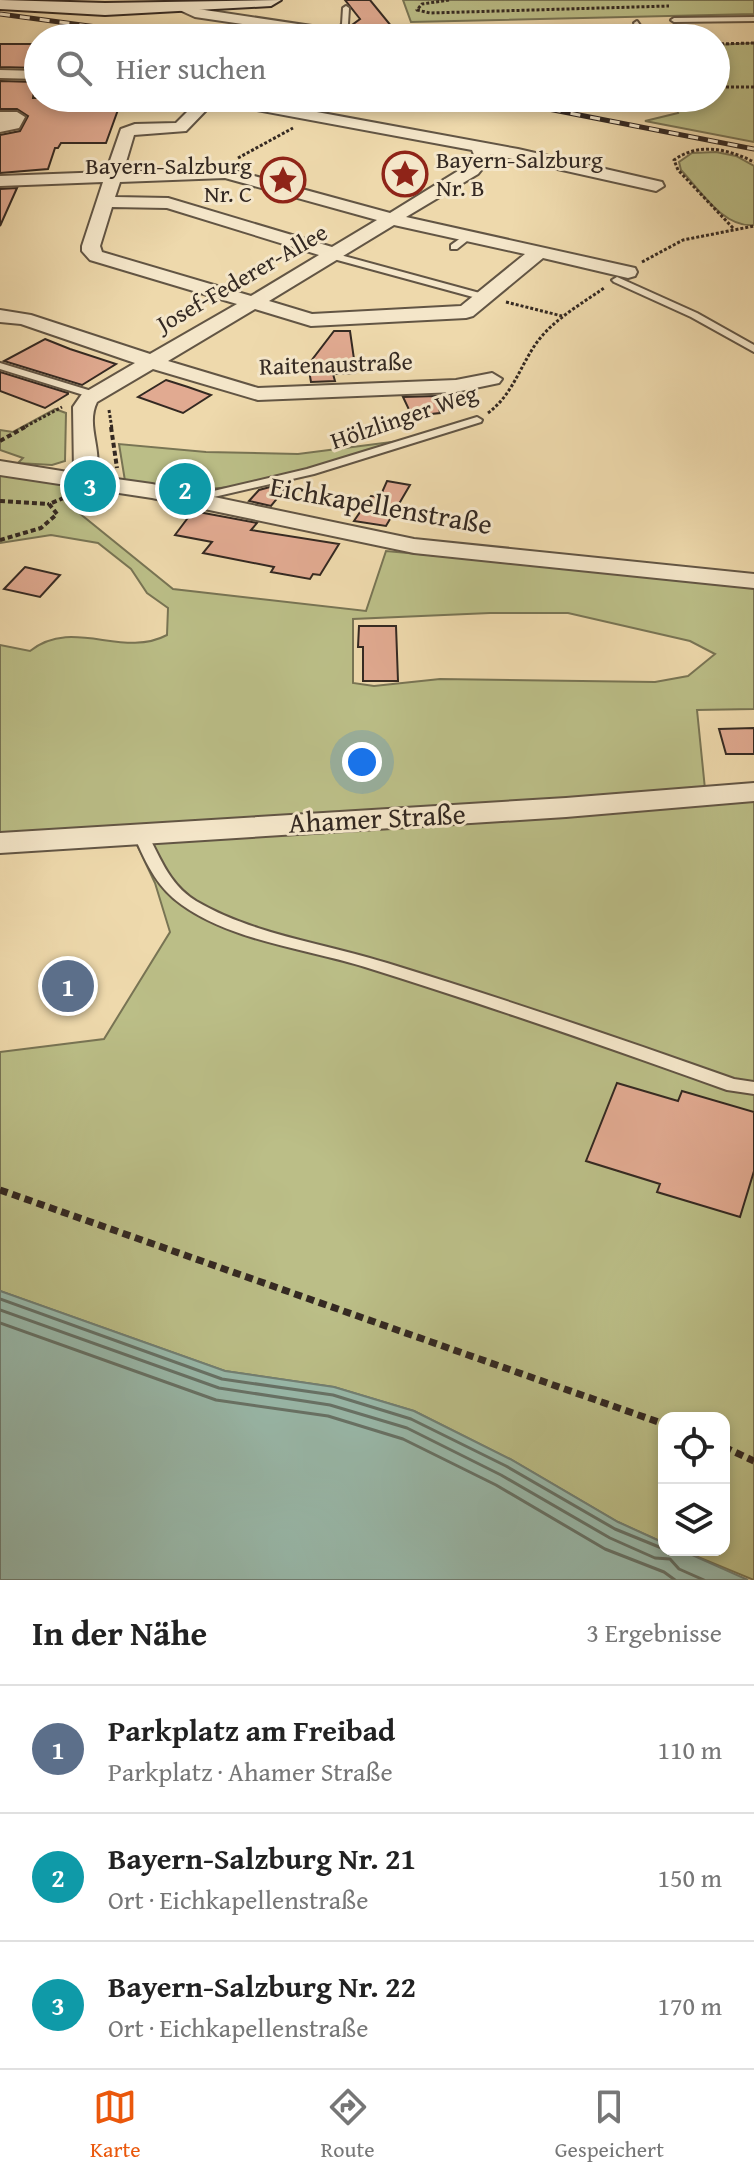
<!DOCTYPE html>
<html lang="de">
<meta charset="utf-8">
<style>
body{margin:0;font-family:"Gentium Book Plus",serif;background:#f6f6f6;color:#222}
.controls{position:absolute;right:24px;bottom:24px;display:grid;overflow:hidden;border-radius:16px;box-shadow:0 4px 12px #0003}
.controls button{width:72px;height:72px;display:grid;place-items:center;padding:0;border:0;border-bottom:2px solid #e0e0e0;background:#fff;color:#222;font:40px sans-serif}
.you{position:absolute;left:362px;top:762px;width:28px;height:28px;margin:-20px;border:6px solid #fff;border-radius:50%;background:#1a73e8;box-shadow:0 0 0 12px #1a73e833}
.badge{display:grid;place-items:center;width:52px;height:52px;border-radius:50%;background:#ea580c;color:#fff;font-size:26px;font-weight:700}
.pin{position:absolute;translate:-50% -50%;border:4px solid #fff;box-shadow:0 2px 8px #0006}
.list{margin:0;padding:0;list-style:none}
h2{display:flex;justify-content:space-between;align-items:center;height:104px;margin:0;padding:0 32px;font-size:34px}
h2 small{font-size:26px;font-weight:400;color:#767676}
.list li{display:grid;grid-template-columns:52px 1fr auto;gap:24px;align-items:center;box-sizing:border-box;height:128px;padding:0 32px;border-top:2px solid #e0e0e0}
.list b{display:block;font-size:30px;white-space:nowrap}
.list p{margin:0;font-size:26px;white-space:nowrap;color:#767676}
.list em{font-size:26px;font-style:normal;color:#767676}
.icon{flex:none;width:44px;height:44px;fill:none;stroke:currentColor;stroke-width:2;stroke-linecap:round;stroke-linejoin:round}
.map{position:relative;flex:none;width:754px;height:1580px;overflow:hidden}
.search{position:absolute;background:#fff;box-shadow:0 4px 12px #0003;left:24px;right:24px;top:24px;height:88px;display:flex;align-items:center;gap:20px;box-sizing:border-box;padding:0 28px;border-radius:44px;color:#767676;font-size:30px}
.sheet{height:488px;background:#fff}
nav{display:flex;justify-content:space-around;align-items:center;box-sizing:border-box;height:112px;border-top:2px solid #e0e0e0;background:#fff;font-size:22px;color:#767676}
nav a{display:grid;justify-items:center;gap:4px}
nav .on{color:#ea580c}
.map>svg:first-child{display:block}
.green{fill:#bbbe87;stroke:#787454;stroke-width:2;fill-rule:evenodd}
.water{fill:#99baac;stroke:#718075;stroke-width:2}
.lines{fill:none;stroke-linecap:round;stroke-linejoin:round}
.shore{stroke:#667267;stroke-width:3}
.building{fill:#e1aa91;stroke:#342922;stroke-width:2}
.lane-casing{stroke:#625544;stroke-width:4}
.street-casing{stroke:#625544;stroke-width:4}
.secondary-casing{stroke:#342922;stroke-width:4}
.path-far2{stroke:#342922;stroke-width:3;stroke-dasharray:3 2;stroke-linecap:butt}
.path-far1{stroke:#342922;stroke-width:4;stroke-dasharray:5 3;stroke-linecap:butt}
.path{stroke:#342922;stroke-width:7;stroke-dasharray:8 5;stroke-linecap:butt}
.lane{fill:#f4e6c9;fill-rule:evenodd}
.street{fill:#f4e6c9;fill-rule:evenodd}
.secondary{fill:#f4e6c9;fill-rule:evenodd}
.rail-casing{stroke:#342922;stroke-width:5}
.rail{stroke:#f4e6c9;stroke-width:3;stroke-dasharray:10;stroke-linecap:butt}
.labels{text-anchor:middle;stroke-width:6;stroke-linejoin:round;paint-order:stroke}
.far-poi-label{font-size:24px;fill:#342922;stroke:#f4e6c9;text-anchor:start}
.far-street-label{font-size:24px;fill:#342922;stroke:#f4e6c9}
.street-label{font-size:28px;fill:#342922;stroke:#f4e6c9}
</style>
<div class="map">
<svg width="754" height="1580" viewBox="0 0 754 1580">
<rect width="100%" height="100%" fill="#eed9ac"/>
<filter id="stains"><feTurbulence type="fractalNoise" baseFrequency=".0025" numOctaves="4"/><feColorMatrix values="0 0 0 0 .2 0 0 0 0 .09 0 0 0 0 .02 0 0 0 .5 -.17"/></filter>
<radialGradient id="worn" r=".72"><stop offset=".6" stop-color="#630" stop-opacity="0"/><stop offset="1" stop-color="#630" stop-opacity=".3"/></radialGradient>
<path class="green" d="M403,0H754V14L411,22Z
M754,43V142L645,121L678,113L673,98H716V83L719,82L716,75V45Z
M716,152L736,156L754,166V225C723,228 700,190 681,170L679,162L692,153Z
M55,409L66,413L65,461L52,465L18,463L23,458L0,450V430L13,432Z
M415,439C340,461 259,491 180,490C161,489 143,485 125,481L119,444L206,452L298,454Z
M0,473L86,485L68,504L173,589L366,611L386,551L754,585V709L697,710L705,789L334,815L128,825L0,836V645L30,651C73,617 122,659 167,635L168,608L147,593L131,569L98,543L51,535L0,543ZM490,613H568L690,641L715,654L688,676L655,682L440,679L374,686L353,683V619Z
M754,800V1580L681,1550H724V1418H664V1543L618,1522L510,1459L414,1411L334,1387L225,1371L0,1291V1052L104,1039L170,932L155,883L136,843Z"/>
<path class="water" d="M0,1291L225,1371L334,1387L414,1411L510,1459L618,1522L664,1543V1550H681L748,1580H0Z"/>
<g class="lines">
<path class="shore" d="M0,1299L222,1379L333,1395L411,1419L506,1466L615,1529L664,1549
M0,1310L219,1388L330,1405L407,1428L501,1475L610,1538L655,1558L670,1559L679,1569L704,1580
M0,1323L216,1400L328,1416L403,1439L496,1485L605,1549L664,1572L675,1580"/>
</g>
<path class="building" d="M345,0H370L401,38H375L366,31L348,28L360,19Z
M0,44H38V68L0,67Z
M0,81L35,82L33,98H74L72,107H119L106,143H61L58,148H55L48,169L0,173V135L20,131L28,116L17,109H0Z
M17,188L0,226V189Z
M334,331H350L356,373L333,374L335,381L311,382L308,365Z
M45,339L70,349L116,364L82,385L4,361Z
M0,372L68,393V394L45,408L0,391Z
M166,380L188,387L211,395L183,413L138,397Z
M437,396L440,413L412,416L403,397Z
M387,481L410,485L386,526L354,521L371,496L380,497Z
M270,487L284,490L271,506L249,501L259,490Z
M193,511L257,523L251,530L339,544L320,575L313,574L310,579L271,572L274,567L203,553L212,542L175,535Z
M25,567L60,575L40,597L4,589Z
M359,626H396L398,681H363V647H358Z
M754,728V754H726L719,729Z
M617,1083L678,1101L682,1091L754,1112V1171L740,1217L657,1192L660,1184L586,1161Z"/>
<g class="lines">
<g class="lane-casing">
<path id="lane" d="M346,6L349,8L348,24L339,34H335L342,24L343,8Z
M754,17V21L674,22L671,20L674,18Z
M637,21L649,38H641L634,23Z
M465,235L472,237L457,249H451V245Z
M333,253L487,295L489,297L484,300L330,258L328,256Z
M617,277L697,313L754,345V352L691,317L614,282L612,280Z
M0,363L98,393L99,395L94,398L90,397L0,369Z
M477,417L482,420L481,422L314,474L192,502L186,499L192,496L307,469Z
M139,826L144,828C160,855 167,883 196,901C254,935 324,943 387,963C504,999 619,1038 734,1079L754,1082V1094L727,1090C607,1047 487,1005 365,967C307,949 232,941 182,905C155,886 145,860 132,831Z"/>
</g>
<g class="street-casing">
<path id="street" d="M180,3L198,9L365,34L372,38H336L195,17L173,7Z
M0,70L38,71V79L0,78Z
M201,98H241L518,149L662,182L664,186L656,191L490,154L491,158L478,174L406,217L635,268L637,272L635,276L628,278L543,258L473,316L466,318L311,326L255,309L168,361L258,388L456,380L492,373L502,379L499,383L456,392L258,400L153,369L97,402C85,426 104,451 95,476L152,484L414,539L754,574V588L414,553L152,498L0,475V461L74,473L73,407L82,394L135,363L21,324L0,322V310L31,315L150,354L237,304L90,260L82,251V246L103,182L0,186V176L106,172L121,129L135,124L176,123ZM214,102L472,150L475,157L466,166L390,213L225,168L123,172L134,135L186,131ZM225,178L377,220L332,247L168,198L115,197L120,182ZM112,207L167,208L319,255L251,296L102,252L100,246ZM394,225L525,254L461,306L312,314L269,301Z
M0,112H17L25,117L19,128L0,132V122H4H0Z
M754,783V801L566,817L0,853V833L566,798Z"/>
</g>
<g class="secondary-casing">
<path id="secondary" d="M0,0L105,3L281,0L271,6L105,15L0,9Z"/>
</g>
<path class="path-far2" d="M449,0L422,4L417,10L430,13L669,6
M716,44L754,43
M716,87H754
M238,158L293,128
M733,228L678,170L674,160C699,142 728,149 754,162
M642,262L683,240L754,226
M506,302L562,316
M109,410L112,429
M488,413C512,395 519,369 535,345C552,320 580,305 604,288
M21,429L62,407"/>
<path class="path-far1" d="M111,427L117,468
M0,441L25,427
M0,501L49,504
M0,540L41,528L57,514L49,504L66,497"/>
<path class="path" d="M0,1190L664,1424
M724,1447L754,1461"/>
<use href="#lane" class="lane"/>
<use href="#street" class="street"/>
<use href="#secondary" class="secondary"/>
<g class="rail-casing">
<path id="rail" d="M0,14L178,38
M492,98L754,149"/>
</g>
<use href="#rail" class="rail"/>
</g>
<defs>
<g id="sight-ring" transform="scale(2.3)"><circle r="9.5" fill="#f4e6c9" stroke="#8f2418" stroke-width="1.5"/><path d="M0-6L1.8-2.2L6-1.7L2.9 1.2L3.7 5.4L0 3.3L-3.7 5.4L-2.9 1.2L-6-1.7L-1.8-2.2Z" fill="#8f2418"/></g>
</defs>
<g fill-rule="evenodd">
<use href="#sight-ring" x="405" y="174"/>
<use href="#sight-ring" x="283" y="180"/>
</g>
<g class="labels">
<g class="far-poi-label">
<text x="436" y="168">Bayern-Salzburg<tspan x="436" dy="28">Nr. B</tspan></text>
<text x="252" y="174" text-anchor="end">Bayern-Salzburg<tspan x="252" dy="28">Nr. C</tspan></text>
</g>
<g class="far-street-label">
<text transform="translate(242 278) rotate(-30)" y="8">Josef-Federer-Allee</text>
<text transform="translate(336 364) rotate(-2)" y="8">Raitenaustraße</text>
<text transform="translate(404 417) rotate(-19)" y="8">Hölzlinger Weg</text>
</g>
<g class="street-label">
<text transform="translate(381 505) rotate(10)" y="10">Eichkapellenstraße</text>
<text transform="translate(377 818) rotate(-3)" y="10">Ahamer Straße</text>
</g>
</g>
<rect width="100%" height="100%" filter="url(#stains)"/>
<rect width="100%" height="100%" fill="url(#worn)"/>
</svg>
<div class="controls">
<button><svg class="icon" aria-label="locate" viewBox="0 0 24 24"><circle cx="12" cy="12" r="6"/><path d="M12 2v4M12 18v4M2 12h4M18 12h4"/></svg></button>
<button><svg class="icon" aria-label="layers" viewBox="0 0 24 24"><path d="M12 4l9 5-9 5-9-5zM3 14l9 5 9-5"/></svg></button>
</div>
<div class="you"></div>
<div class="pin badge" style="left:68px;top:986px;background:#5c6f8a">1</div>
<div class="pin badge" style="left:185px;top:489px;background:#0f9aa8">2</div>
<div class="pin badge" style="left:90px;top:486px;background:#0f9aa8">3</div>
<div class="search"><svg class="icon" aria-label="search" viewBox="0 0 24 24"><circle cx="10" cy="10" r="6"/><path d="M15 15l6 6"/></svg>Hier suchen</div>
</div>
<section class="sheet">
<h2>In der Nähe<small>3 Ergebnisse</small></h2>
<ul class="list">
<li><span class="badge" style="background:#5c6f8a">1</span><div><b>Parkplatz am Freibad</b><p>Parkplatz · Ahamer Straße</p></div><em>110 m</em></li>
<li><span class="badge" style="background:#0f9aa8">2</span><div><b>Bayern-Salzburg Nr. 21</b><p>Ort · Eichkapellenstraße</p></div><em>150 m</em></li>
<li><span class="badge" style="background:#0f9aa8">3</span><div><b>Bayern-Salzburg Nr. 22</b><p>Ort · Eichkapellenstraße</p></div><em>170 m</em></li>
</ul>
</section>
<nav>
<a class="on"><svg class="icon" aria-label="map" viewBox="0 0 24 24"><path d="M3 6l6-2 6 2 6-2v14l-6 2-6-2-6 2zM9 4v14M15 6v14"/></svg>Karte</a>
<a><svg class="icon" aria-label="directions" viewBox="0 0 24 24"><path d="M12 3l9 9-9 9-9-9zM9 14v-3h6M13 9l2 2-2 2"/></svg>Route</a>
<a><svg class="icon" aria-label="saved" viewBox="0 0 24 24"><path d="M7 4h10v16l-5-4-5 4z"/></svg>Gespeichert</a>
</nav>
